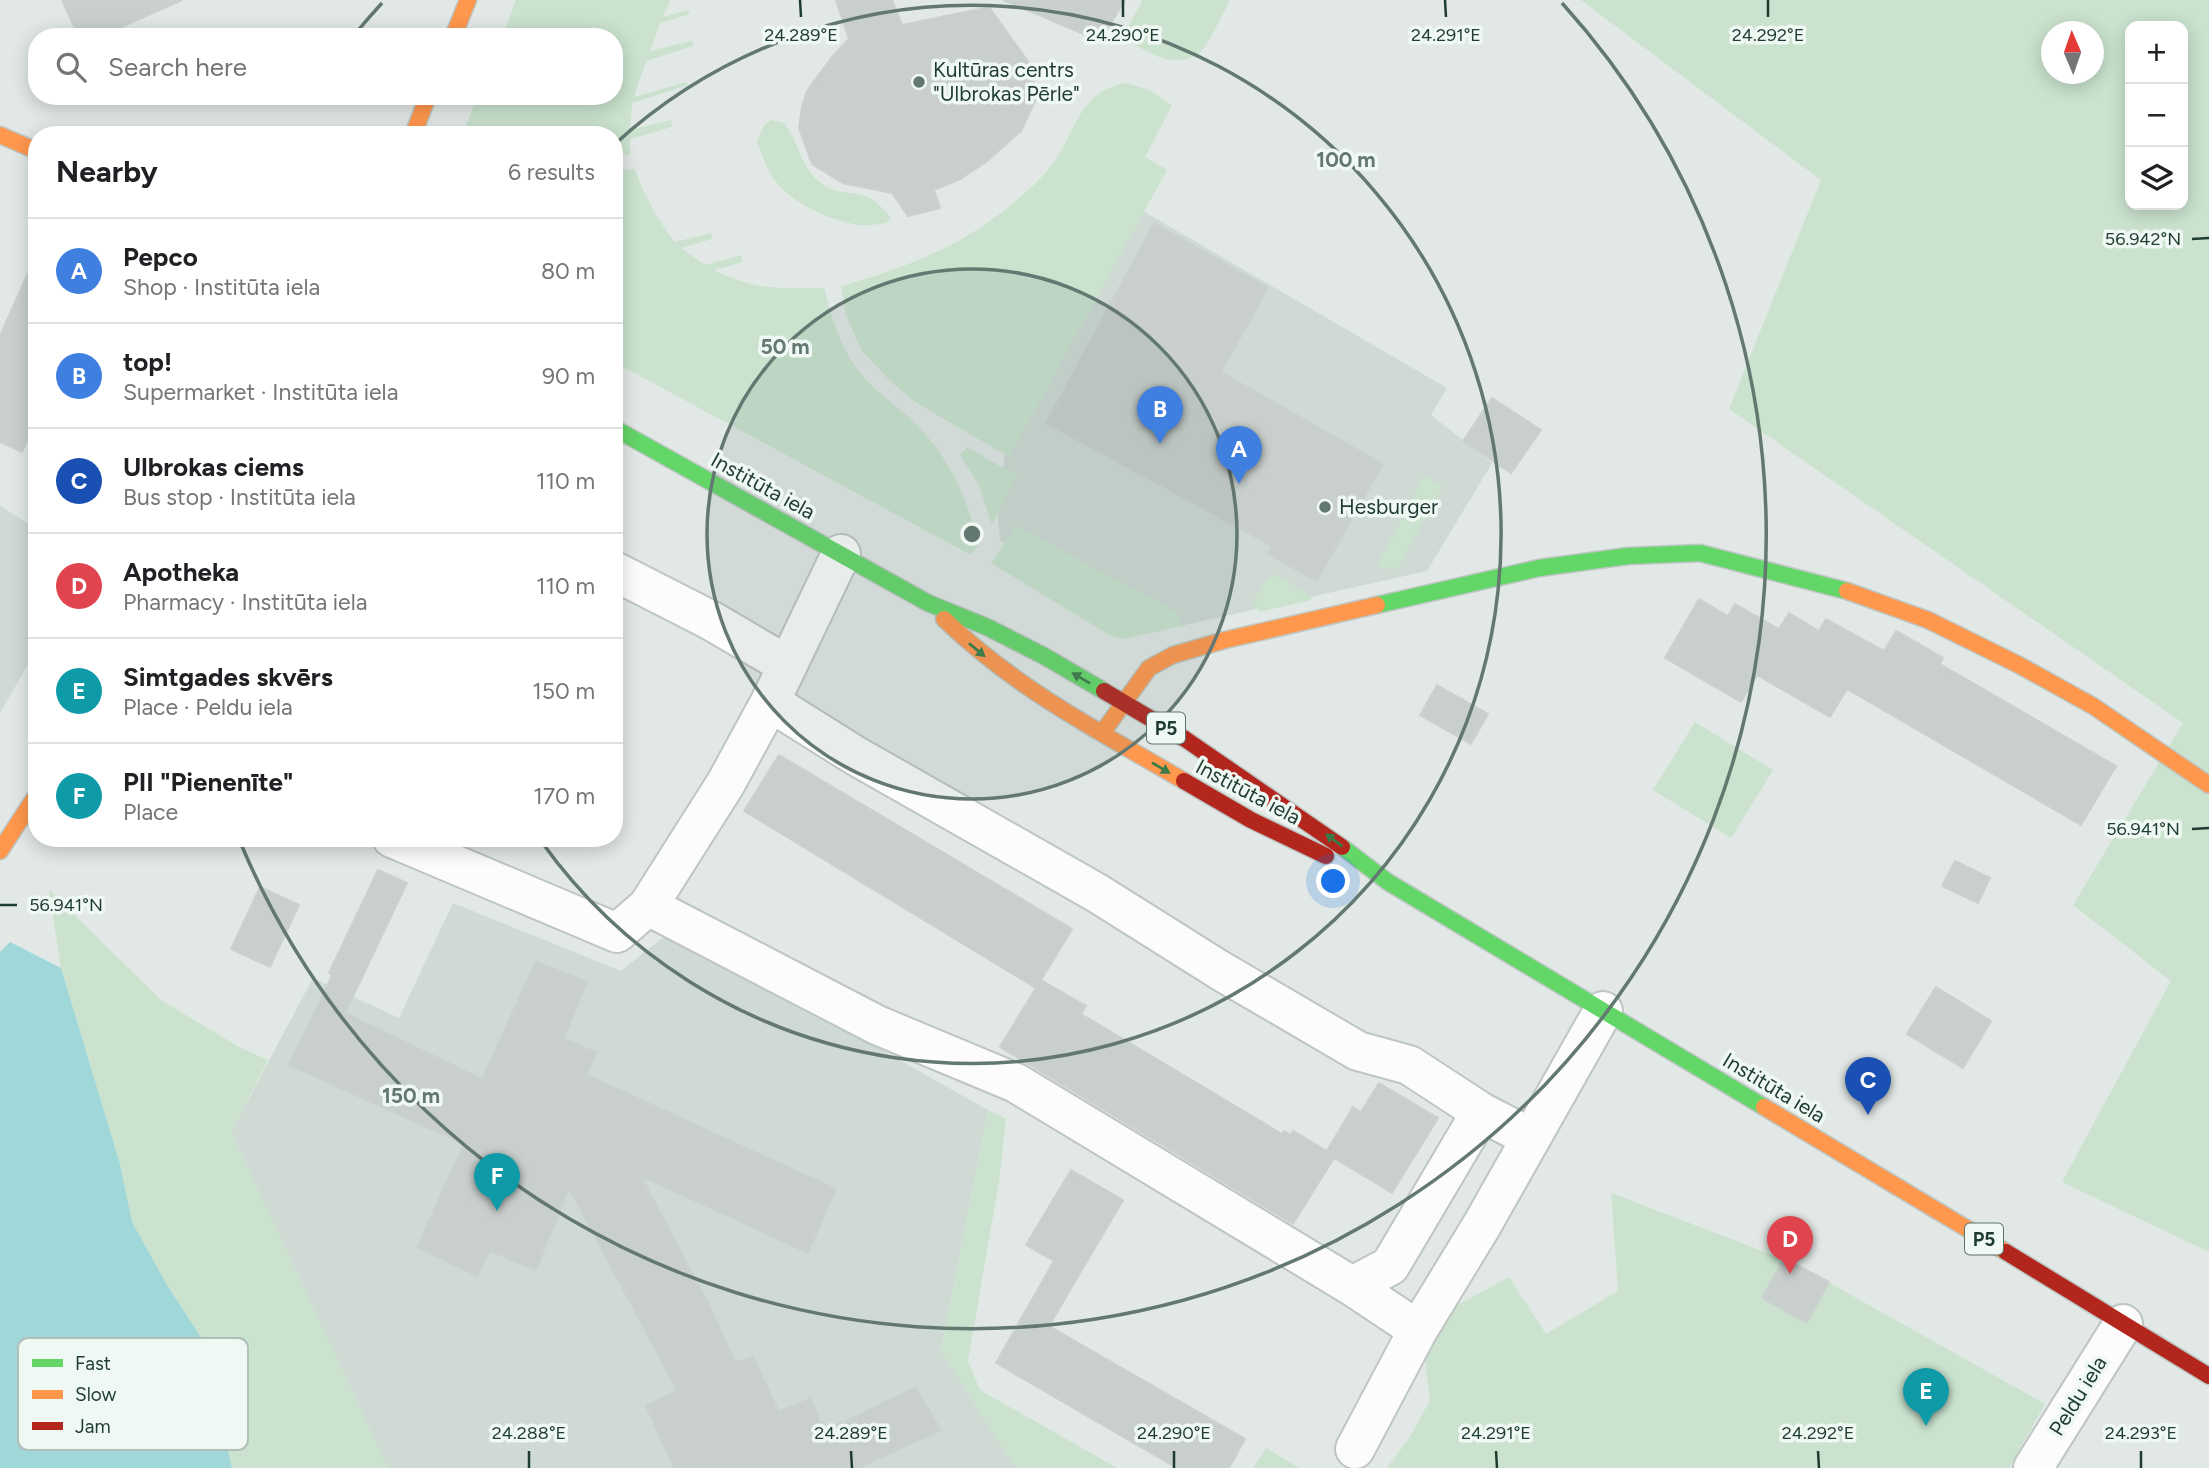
<!DOCTYPE html>
<meta charset="utf-8">
<style>
body{margin:0;font-family:Figtree,sans-serif;background:#f6f6f6;color:#202124}
.controls{position:absolute;right:21px;top:21px;display:grid;overflow:hidden;border-radius:14px;box-shadow:0 4px 18px #0003}
.controls button{width:63px;height:63px;display:grid;place-items:center;padding:0;border:0;border-bottom:2px solid #e0e0e0;background:#fff;color:#202124;font:35px sans-serif}
.compass{position:absolute;left:2041px;top:21px;width:63px;height:63px;border-radius:50%;background:#fff;box-shadow:0 4px 18px #0003;rotate:358deg}
.you{position:absolute;left:1334px;top:882px;width:24px;height:24px;margin:-18px;border:5px solid #fff;border-radius:50%;background:#1a73e8;box-shadow:0 0 0 10px #1a73e833}
.badge{display:grid;place-items:center;width:46px;height:46px;border-radius:50%;background:#7c3aed;color:#fff;font-size:23px;font-weight:700}
.pin{position:absolute;translate:-50% -58px;filter:drop-shadow(0 2px 4px #0008)}
.pin::after{content:'';position:absolute;top:37px;width:24px;height:21px;background:inherit;clip-path:polygon(0 0,100% 0,50% 100%)}
.list{margin:0;padding:0;list-style:none}
h2{display:flex;justify-content:space-between;align-items:center;height:91px;margin:0;padding:0 28px;font-size:30px}
h2 small{font-size:23px;font-weight:400;color:#757577}
.list li{display:grid;grid-template-columns:46px 1fr auto;gap:21px;align-items:center;box-sizing:border-box;height:105px;padding:0 28px;border-top:2px solid #e0e0e0}
.list b{display:block;font-size:26px;white-space:nowrap}
.list p{margin:0;font-size:23px;white-space:nowrap;color:#757577}
.list em{font-size:23px;font-style:normal;color:#757577}
.icon{flex:none;width:38px;height:38px;fill:none;stroke:currentColor;stroke-width:2;stroke-linecap:round;stroke-linejoin:round}
.map{position:relative;flex:none;width:2209px;height:1468px;overflow:hidden}
.search{position:absolute;background:#fff;box-shadow:0 4px 18px #0003;left:28px;top:28px;width:595px;height:77px;display:flex;align-items:center;gap:18px;box-sizing:border-box;padding:0 24px;border-radius:28px;color:#757577;font-size:26px}
.panel{position:absolute;background:#fff;box-shadow:0 4px 18px #0003;left:28px;top:126px;width:595px;height:721px;border-radius:28px}
.map>svg:first-child{display:block}
.built{fill:#cfdad4}
.green{fill:#cae2ce;fill-rule:evenodd}
.water{fill:#a0d7d8}
.building{fill:#c9cfcc;stroke:#cbd1ce;stroke-width:2}
.lines{fill:none;stroke-linecap:round;stroke-linejoin:round}
.street-casing{stroke:#bfc5c2;stroke-width:42}
.fast-casing{stroke:#bdc6c2;stroke-width:19}
.slow-casing{stroke:#bdc6c2;stroke-width:19}
.jam-casing{stroke:#bdc6c2;stroke-width:19}
.street{stroke:#fbfcfb;stroke-width:38}
.fast{stroke:#63d668;stroke-width:16}
.slow{stroke:#ff974d;stroke-width:16}
.jam{stroke:#b3261e;stroke-width:16}
.oneway{fill:#3a7a47}
.ticks{fill:none;stroke:#1f3c31;stroke-width:2.5}
.ring{fill:none;stroke:#637870;stroke-width:3.5}
.poi-dot{fill:#637870;stroke:#eff8f3;stroke-width:2.5}
.labels{text-anchor:middle;stroke-width:7;stroke-linejoin:round;paint-order:stroke}
.shield{fill:#eff8f3;stroke:#5d746b;stroke-width:2}
.shield-label{font-size:19px;font-weight:bold;fill:#1f3c31}
.poi-label{font-size:21px;fill:#1f3c31;stroke:#eff8f3;text-anchor:start}
.street-label{font-size:21px;fill:#1f3c31;stroke:#eff8f3}
.key{fill:#eff8f3;stroke:#b1c0b9;stroke-width:2}
.key-label{font-size:19px;fill:#1f3c31}
.ticks-label{font-size:18px;text-anchor:middle;fill:#1f3c31;stroke:#eff8f3;stroke-width:7;stroke-linejoin:round;paint-order:stroke}
.centre{fill:#637870;stroke:#eff8f3;stroke-width:3.5}
.ring-label{font-size:21px;text-anchor:middle;font-weight:bold;fill:#637870;stroke:#eff8f3;stroke-width:7;stroke-linejoin:round;paint-order:stroke}
</style>
<div class="map">
<svg width="2209" height="1468" viewBox="0 0 2209 1468">
<rect width="100%" height="100%" fill="#e2e8e5"/>
<path class="built" d="M1136,207L1447,388L1431,415L1492,463L1427,571L1167,629L1000,541L997,508L1009,425Z
M0,506L37,529V649L0,713Z
M453,903L621,971L671,931L988,1110L941,1351L1016,1468H388L231,1132L313,978L399,1018Z"/>
<path class="green" d="M516,0H670L663,17L688,10L690,14L660,23L650,51L692,41L693,46L646,61L634,97L686,82L688,85L632,103L630,130L671,120L672,127L630,139V155L614,154V135H462L478,96H614V37H502Z
M1143,0H1230C1224,11 1207,48 1199,53C1172,72 1145,50 1122,37Z
M1581,0H2209V1252L2062,1182L2171,981L2073,905L2183,723L1729,409L1821,180ZM2130,26H2183V205H2130ZM2052,32H2094V74H2052Z
M1126,83L1149,90L1172,105L1145,157L1167,170L1009,457L915,402L890,381L862,351L846,315L841,286C902,269 964,246 1013,203C1025,193 1038,182 1048,170C1076,137 1076,91 1126,83Z
M771,120L784,123C800,143 801,173 827,187C838,193 853,192 865,196C875,199 883,209 891,217L887,223C878,224 868,226 859,225C829,220 791,203 773,178C766,168 762,153 757,142L764,125Z
M635,169C645,197 657,219 675,242L711,233L712,239L681,248L705,265L741,255L743,262L714,270C756,291 779,288 824,288C831,315 838,340 853,363C867,385 884,396 903,412C944,447 968,494 978,546L971,555L614,362V170Z
M967,447L1017,476L992,525L979,485L960,455Z
M1424,476L1443,485L1398,569L1376,567Z
M1016,526L1178,613L1182,626L1123,639L1111,636L991,563Z
M1276,575L1310,596L1312,600L1259,612L1253,602L1268,578Z
M1695,722L1773,770L1731,838L1653,790Z
M49,890L161,1000L239,1047L268,1060L231,1132L388,1468H232L202,1339L167,1285L132,1222L120,1164L61,968Z
M988,1110L1006,1119L999,1181L968,1361L980,1390L1117,1468H1016L941,1351Z
M1611,1193L1794,1263L2045,1404L2009,1468H1387L1410,1437L1430,1400L1425,1361L1454,1307L1509,1277L1546,1334L1618,1291Z
M1266,1448L1299,1468H1253Z"/>
<path class="water" d="M10,942L61,968L120,1164L132,1222L167,1285L202,1339L232,1468H0V952Z"/>
<path class="building" d="M62,0H182L99,37H79Z
M836,0H892L902,25L989,7L1032,67L1036,99L1021,131L986,162L960,179L934,190L940,208L908,216L892,193L843,183L812,164L799,128L802,107L807,91L832,57L849,39Z
M1003,0H1125L1100,41Z
M1154,223L1268,288L1221,372L1383,464L1317,581L1267,554L1272,546L1046,423Z
M37,253V417L22,452L0,442V336Z
M1492,398L1541,430L1511,473L1463,441Z
M1699,599L1728,616L1735,604L1779,629L1789,613L1819,631L1826,619L1884,651L1896,631L1900,633L1943,658L1940,664L2116,766L2081,825L1847,689L1830,717L1757,675L1741,702L1665,658Z
M1437,685L1488,714L1471,744L1420,715Z
M779,755L1072,929L1041,980L1086,1006L1081,1014L1282,1134L1284,1131L1291,1135L1293,1131L1327,1151L1353,1107L1361,1112L1379,1083L1438,1118L1392,1193L1334,1158L1293,1224L1000,1047L1036,988L744,811Z
M1955,861L1990,878L1978,903L1942,886Z
M378,870L407,883L345,1013L482,1079L536,961L587,982L564,1039L596,1052L587,1075L836,1189L808,1253L641,1176L710,1307L735,1362L753,1357L779,1412L811,1398L824,1432L915,1387L941,1430L858,1468H674L646,1406L677,1390L569,1188L536,1270L490,1251L477,1276L417,1247L464,1144L289,1065L332,975L329,973Z
M260,887L299,905L270,967L231,949Z
M1936,987L1991,1021L1963,1068L1907,1034Z
M1071,1170L1123,1200L1049,1326L1245,1439L1229,1468H1177L996,1363L1054,1261L1026,1245Z
M1784,1258L1829,1282L1807,1323L1762,1298Z"/>
<g class="lines">
<g class="street-casing">
<path id="street" d="M614,571L710,620L787,665
M770,702L856,756L1097,893L1221,971L1358,1051L1409,1065L1481,1112L1531,1138
M392,838L617,933L648,906L726,783L770,702L841,554
M648,906L877,1025L1016,1083L1352,1286L1418,1330
M1352,1286L1390,1266L1481,1112
M1355,1449L1418,1330L1482,1225L1603,1011
M2033,1468L2123,1324"/>
</g>
<g class="fast-casing">
<path id="fast" d="M614,428L928,603L987,627L1044,656L1104,691
M1377,605L1539,568L1628,556L1700,553L1847,591
M1342,847L1388,882L1764,1107"/>
</g>
<g class="slow-casing">
<path id="slow" d="M453,37L468,0
M0,135L37,151
M413,135L428,96
M1847,591L1928,620L2019,665L2093,706L2209,785
M944,619C1016,689 1099,731 1184,781
M1105,729L1149,668L1173,655L1225,640L1377,605
M0,851L37,794
M1764,1107L2006,1252"/>
</g>
<g class="jam-casing">
<path id="jam" d="M1104,691L1185,739L1342,847
M1184,781L1251,820L1326,856
M2006,1252L2209,1376"/>
</g>
<use href="#street" class="street"/>
<use href="#fast" class="fast"/>
<use href="#slow" class="slow"/>
<use href="#jam" class="jam"/>
</g>
<defs><path id="oneway-solid" d="M-6-.8H1V-3.2L6.5 0L1 3.2V.8H-6Z" transform="scale(1.75)"/></defs>
<g class="oneway">
<use href="#oneway-solid" transform="translate(977 650) rotate(40)"/>
<use href="#oneway-solid" transform="translate(1081 678) rotate(-149)"/>
<use href="#oneway-solid" transform="translate(1161 768) rotate(31)"/>
<use href="#oneway-solid" transform="translate(1334 840) rotate(-143)"/>
</g>
<path class="ticks" d="M800,0L801,17M1123,0V17M1445,0L1446,17M1768,0V17M2192,239L2209,238M2192,829L2209,828M0,905H17M529,1451V1468M851,1451L852,1468M1174,1451V1468M1496,1451L1497,1468M1818,1451L1819,1468M2141,1451V1468"/>
<circle cx="972" cy="534" r="265" fill="#637870" fill-opacity=".12"/>
<g class="ring">
<circle cx="972" cy="534" r="265"/>
<path d="M615 144A529 529 0 1 1 541 841"/>
<path d="M355 34A794 794 0 0 1 382 3M1562 3A794 794 0 1 1 241 844"/>
</g>
<g class="poi-dot">
<circle cx="919" cy="82" r="7"/>
<circle cx="1325" cy="507" r="7"/>
</g>
<g class="labels">
<g class="shield">
<rect x="1147" y="712.5" width="38" height="31" rx="5"/>
<rect x="1965" y="1223.5" width="38" height="31" rx="5"/>
</g>
<g class="shield-label">
<text x="1166" y="735">P5</text>
<text x="1984" y="1246">P5</text>
</g>
<g class="poi-label">
<text x="933" y="77">Kultūras centrs<tspan x="933" dy="24">"Ulbrokas Pērle"</tspan></text>
<text x="1339" y="514">Hesburger</text>
</g>
<g class="street-label">
<text transform="translate(763 486) rotate(29)" y="7">Institūta iela</text>
<text transform="translate(1248 792) rotate(28)" y="7">Institūta iela</text>
<text transform="translate(1774 1088) rotate(31)" y="7">Institūta iela</text>
<text transform="translate(2078 1396) rotate(-58)" y="7">Peldu iela</text>
</g>
</g>
<rect x="18" y="1338" width="230" height="112" rx="10" class="key"/>
<rect x="32" y="1359" width="31" height="8" fill="#63d668"/>
<rect x="32" y="1390" width="31" height="9" fill="#ff974d"/>
<rect x="32" y="1422" width="31" height="8" fill="#b3261e"/>
<g class="key-label">
<text x="75" y="1370">Fast</text>
<text x="75" y="1401">Slow</text>
<text x="75" y="1433">Jam</text>
</g>
<g class="ticks-label">
<text x="801" y="41">24.289°E</text>
<text x="1123" y="41">24.290°E</text>
<text x="1446" y="41">24.291°E</text>
<text x="1768" y="41">24.292°E</text>
<text x="2143" y="245">56.942°N</text>
<text x="2143" y="835">56.941°N</text>
<text x="66" y="911">56.941°N</text>
<text x="529" y="1439">24.288°E</text>
<text x="851" y="1439">24.289°E</text>
<text x="1174" y="1439">24.290°E</text>
<text x="1496" y="1439">24.291°E</text>
<text x="1818" y="1439">24.292°E</text>
<text x="2141" y="1439">24.293°E</text>
</g>
<circle cx="972" cy="534" r="10" class="centre"/>
<g class="ring-label">
<text x="1346" y="167">100 m</text>
<text x="785" y="354">50 m</text>
<text x="411" y="1103">150 m</text>
</g>
</svg>
<div class="controls">
<button>+</button>
<button>−</button>
<button><svg class="icon" aria-label="layers" viewBox="0 0 24 24"><path d="M12 4l9 5-9 5-9-5zM3 14l9 5 9-5"/></svg></button>
</div>
<svg class="compass" viewBox="-18 -18 36 36"><path d="M0-13l5 13h-10z" fill="#e53935"/><path d="M0 13l5-13h-10z" fill="#757577"/></svg>
<div class="you"></div>
<div class="pin badge" style="left:1239px;top:484px;background:#3f7fe0">A</div>
<div class="pin badge" style="left:1160px;top:444px;background:#3f7fe0">B</div>
<div class="pin badge" style="left:1868px;top:1115px;background:#1a4fb4">C</div>
<div class="pin badge" style="left:1790px;top:1274px;background:#e0444e">D</div>
<div class="pin badge" style="left:1926px;top:1426px;background:#0f9aa8">E</div>
<div class="pin badge" style="left:497px;top:1211px;background:#0f9aa8">F</div>
<div class="search"><svg class="icon" aria-label="search" viewBox="0 0 24 24"><circle cx="10" cy="10" r="6"/><path d="M15 15l6 6"/></svg>Search here</div>
<section class="panel">
<h2>Nearby<small>6 results</small></h2>
<ul class="list">
<li><span class="badge" style="background:#3f7fe0">A</span><div><b>Pepco</b><p>Shop · Institūta iela</p></div><em>80 m</em></li>
<li><span class="badge" style="background:#3f7fe0">B</span><div><b>top!</b><p>Supermarket · Institūta iela</p></div><em>90 m</em></li>
<li><span class="badge" style="background:#1a4fb4">C</span><div><b>Ulbrokas ciems</b><p>Bus stop · Institūta iela</p></div><em>110 m</em></li>
<li><span class="badge" style="background:#e0444e">D</span><div><b>Apotheka</b><p>Pharmacy · Institūta iela</p></div><em>110 m</em></li>
<li><span class="badge" style="background:#0f9aa8">E</span><div><b>Simtgades skvērs</b><p>Place · Peldu iela</p></div><em>150 m</em></li>
<li><span class="badge" style="background:#0f9aa8">F</span><div><b>PII &quot;Pienenīte&quot;</b><p>Place</p></div><em>170 m</em></li>
</ul>
</section>
</div>
